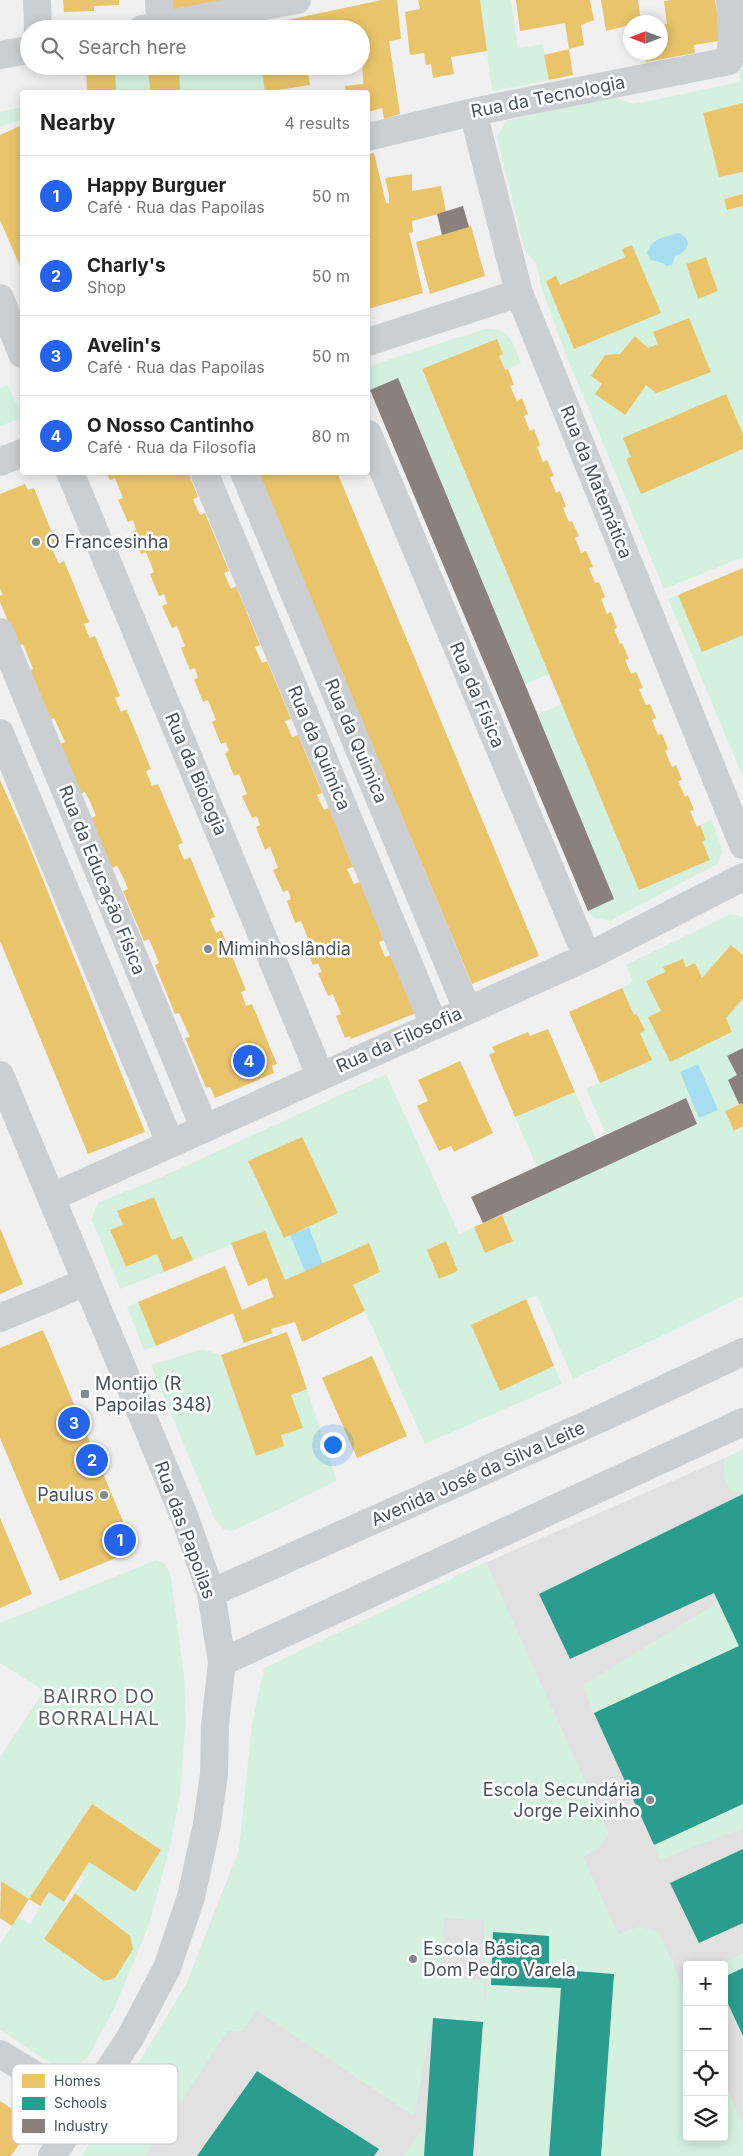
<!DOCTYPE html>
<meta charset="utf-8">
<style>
body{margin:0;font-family:Inter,sans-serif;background:#f2f2f2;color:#222}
.controls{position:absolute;right:15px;bottom:15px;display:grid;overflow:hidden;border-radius:5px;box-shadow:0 2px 12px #0003}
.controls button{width:45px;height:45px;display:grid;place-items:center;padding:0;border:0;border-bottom:1px solid #e0e0e0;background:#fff;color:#222;font:25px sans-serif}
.compass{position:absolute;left:623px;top:15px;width:45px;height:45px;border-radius:50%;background:#fff;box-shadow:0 2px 12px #0003;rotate:270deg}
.you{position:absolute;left:332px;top:1444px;width:18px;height:18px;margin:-12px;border:4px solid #fff;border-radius:50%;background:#1a73e8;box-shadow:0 0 0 8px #1a73e833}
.badge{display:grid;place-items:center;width:32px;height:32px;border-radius:50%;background:#2563eb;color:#fff;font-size:16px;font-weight:700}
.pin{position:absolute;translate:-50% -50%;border:2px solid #fff;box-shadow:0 1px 5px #0006}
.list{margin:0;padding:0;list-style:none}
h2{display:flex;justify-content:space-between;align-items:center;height:65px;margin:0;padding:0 20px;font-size:21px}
h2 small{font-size:16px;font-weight:400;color:#767676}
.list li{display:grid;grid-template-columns:32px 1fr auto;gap:15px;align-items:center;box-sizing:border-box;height:80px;padding:0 20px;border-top:1px solid #e0e0e0}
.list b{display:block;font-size:19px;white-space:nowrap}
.list p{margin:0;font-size:16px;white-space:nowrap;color:#767676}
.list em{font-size:16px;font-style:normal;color:#767676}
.icon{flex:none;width:28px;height:28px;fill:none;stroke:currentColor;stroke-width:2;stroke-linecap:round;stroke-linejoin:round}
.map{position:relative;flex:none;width:743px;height:2156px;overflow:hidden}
.search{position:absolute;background:#fff;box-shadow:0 2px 12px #0003;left:20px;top:20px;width:350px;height:55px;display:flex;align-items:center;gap:12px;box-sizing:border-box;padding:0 18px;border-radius:28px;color:#767676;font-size:19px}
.panel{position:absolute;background:#fff;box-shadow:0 2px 12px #0003;left:20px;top:90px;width:350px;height:385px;border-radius:5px}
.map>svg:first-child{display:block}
.education{fill:#e2e1e2;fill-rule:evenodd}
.green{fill:#d4f1e0;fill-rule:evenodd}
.water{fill:#a7ddf0}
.homes{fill:#e9c46a}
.schools{fill:#2a9d8f}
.industry{fill:#8a817c}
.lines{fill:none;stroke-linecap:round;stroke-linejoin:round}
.street{stroke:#cccfd1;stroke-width:28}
.poi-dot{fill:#828991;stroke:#fff;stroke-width:2}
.labels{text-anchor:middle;stroke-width:5;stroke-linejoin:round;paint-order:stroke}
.street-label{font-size:18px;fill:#46515e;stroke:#fff}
.poi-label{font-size:18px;fill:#46515e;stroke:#fff;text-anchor:start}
.neighbourhood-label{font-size:19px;letter-spacing:1px;fill:#5b5f65;stroke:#fff}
.key{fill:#fff;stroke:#c8cbcf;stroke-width:1}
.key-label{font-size:14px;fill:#46515e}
</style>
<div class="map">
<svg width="743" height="2156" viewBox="0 0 743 2156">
<rect width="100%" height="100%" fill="#f1f0f0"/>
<path class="education" d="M743,1450V2156H82L186,1985L239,1850L455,1576ZM687,1965H724V2137H687Z"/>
<path class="green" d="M480,0H511L518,48L543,44L549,80L492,91Z
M115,66H148L150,92H116Z
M179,66H261L265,92H180Z
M738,69H743V103L703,113L719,177L743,172V194L724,199L727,210L743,206V557L664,589L565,353L541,286L537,265L525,251L497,137L506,121L610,96L634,104L740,82ZM632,245L660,313L574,349L546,281L556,277L560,285L625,257L623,249ZM706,257L718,291L698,298L686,265Z
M22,107V119L0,127V112Z
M485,329C511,328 512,342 521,363L505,370L499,356L503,354L496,339L422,370L549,674L525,684L398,378L370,390C367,380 366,373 372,365Z
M8,385L22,418L0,426V388Z
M678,595L702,652L743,635V777L668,599Z
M562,704L710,860L702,841L706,839L700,825L711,819L723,852L717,864L610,921L594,918L588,911L613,899L538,714Z
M730,914L743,917V955L731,945L702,978L695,963L686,967L683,959L663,967L665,972L646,981L661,1011L649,1017L670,1062L732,1032L726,1018L743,999V1048L727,1056L737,1075L728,1080L739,1104L725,1111L734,1130L743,1126V1296L573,1379L537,1296L526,1299L471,1325L500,1391L554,1366L562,1384L425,1444L353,1285L380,1272L369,1244L323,1264L309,1227L337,1213L302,1137L248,1161L284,1237L290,1235L305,1272L285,1280L265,1231L193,1260L172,1240L154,1197L117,1211L123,1225L110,1231L126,1267L157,1254L164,1272L120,1289L92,1220L94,1210L99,1202L157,1179L386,1074L459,1234L474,1227L485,1253L513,1241L502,1215L697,1124L685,1098L606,1134L586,1089L652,1060L640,1033L645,1031L638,1014L634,1015L622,988L633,982L626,965ZM446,1241L458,1271L439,1279L427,1250Z
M575,1092L596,1139L537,1167L515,1117Z
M138,1302L156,1346L144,1350L127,1307Z
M203,1349L221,1355L256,1456L284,1446L281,1435L302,1428L291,1395L307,1389L337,1481L233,1531L224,1530L215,1520L151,1365Z
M743,1450V1494H742L730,1490L725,1478L724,1459Z
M156,1560L164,1563L170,1571L184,1676L186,1720L180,1794L171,1842L150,1922L116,2005L88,2057L78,2065L63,2072L0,2030V1944L18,1917L30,1924L49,1892L68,1904L44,1939L104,1981L115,1978L132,1949L130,1936L75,1893L85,1878L80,1875L89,1862L135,1892L161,1850L92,1804L29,1899L0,1882V1757L44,1691L0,1663V1623Z
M486,1562L609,1834L599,1847L583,1857L618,1934L639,1927L659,1932L687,1996V2137H724V2082L743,2125V2156H601L614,1974L549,1969V1936L493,1933L491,1985L561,1988L549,2156H477L483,2022L433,2018L414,2116L256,2010L243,2031H227L145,2156H82L186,1985L227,1883L239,1850L252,1724L264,1668ZM444,1918L484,1920L486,1984L484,2009V1980L440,1976Z
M719,1602L739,1646L594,1713L583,1685Z
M743,1804V1828L659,1860L654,1845Z
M743,1953V1968L724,1977V1965H722Z
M426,2124L424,2156H404Z"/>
<path class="water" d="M677,233C693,237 690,252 675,256L672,265L666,266L663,263L651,260L647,253C652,238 663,238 677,233Z
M698,1064L718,1110L699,1118L680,1072Z
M309,1227L323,1264L305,1272L290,1235Z"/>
<path class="homes" d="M63,0H119V5L94,6V11L64,12Z
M172,0H228L173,12Z
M382,0H397L401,39L389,41L400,114L384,119L382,108L368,112V92H346L345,86L363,84L361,29H254V27Z
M418,0H480L487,51L451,57L454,74L433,78L431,64L426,65L424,53L410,55L405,12L420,9Z
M516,0H590L594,20L581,25L584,45L569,49L573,75L549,80L544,55L569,49L565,23L520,31Z
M601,0H638L641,22H630V25L606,31Z
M672,0H715L721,37L718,41L694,45L695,53L646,62L645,52H660V25L667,24L664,1Z
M86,66H115L116,92H87Z
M148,66H179L180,92H150Z
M261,66H307L310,85L265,92Z
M743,103V172L719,177L703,113Z
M22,125V271L0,220V135Z
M374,153L386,203H389V195L385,178L412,174V191L441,186L446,212L412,221L413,232L409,233L423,293L368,309V154Z
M743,194V206L727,210L724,199Z
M471,226L485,276L430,294L416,242Z
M632,245L661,313L574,349L546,281L556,276L560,285L625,257L622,249Z
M706,257L718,291L698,299L686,264Z
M689,318L711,372L656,393L646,385L625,415L595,394L602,384L591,376L605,355L620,354L635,336L648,348L658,344L653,332Z
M497,339L503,354L499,356L505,370L508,369L514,385L510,386L517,401L522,398L528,414L524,416L530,431L534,429L540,445L537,447L543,462L547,460L554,476L550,477L556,493L560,491L566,507L563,508L569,522L572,521L579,536L575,538L581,553L586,551L593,567L589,568L595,583L599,582L605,597L601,599L607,614L611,612L617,628L614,629L620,644L622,643L629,659L625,660L631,674L636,672L643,688L639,689L646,705L650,704L656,718L652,720L658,735L662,734L668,749L665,751L672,767L676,765L682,780L678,781L685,797L688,795L694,810L690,811L697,827L700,825L706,840L702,841L710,860L639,890L422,369Z
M726,394L743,434V449L641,494L626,459L631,457L623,438Z
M106,472H188L198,497L193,499L200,515L205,513L229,571L224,573L231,589L236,586L260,645L255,647L262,663L267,661L291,719L285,721L292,737L298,735L322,793L317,795L324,810L329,808L353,867L347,869L354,884L360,882L384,940L379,942L385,957L391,955L416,1013L351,1039L350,1036L345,1038L336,1016L341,1014L333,994L328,996L318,973L322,972L318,963L313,965L304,943L309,941L301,921L295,923L287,901L291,899L288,890L283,892L273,870L278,868L270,847L265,850L256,827L260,825L258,819L256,816L252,818L242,796L247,794L239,774L234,776L225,753L229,751L227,746L226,742L221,744L212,722L216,720L208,700L203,702L194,679L198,678L195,668L190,670L181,648L185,646L177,626L172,628L162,606L167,604L164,594L159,596L150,574L154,572L146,552L141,554L131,532L136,530L133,520L128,522L118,500L123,498L115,478L110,480Z
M258,472H337L539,956L472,984Z
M25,484L28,490L34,488L58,548L53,550L56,558L59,564L64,561L89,622L84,624L87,632L90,638L95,636L120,696L115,698L121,712L126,709L151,769L146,771L152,786L158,784L183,843L178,845L181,853L184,860L190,857L215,917L210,919L216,933L221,930L246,990L241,992L246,1006L252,1004L277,1064L272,1066L274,1073L215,1098L210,1087L206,1088L185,1038L190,1037L179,1013L175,1014L155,965L159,963L149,939L144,941L123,891L128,889L123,877L117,866L112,868L91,818L96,816L91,804L85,792L80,794L60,744L65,742L54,718L49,720L29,671L33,669L23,644L18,646L0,602V596L3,595L0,588V494Z
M743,568V635L702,652L678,595Z
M0,780L26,838L145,1132L88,1154L0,941Z
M731,945L743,955V999L726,1018L732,1032L670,1062L648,1017L661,1011L646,981L665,972L663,967L683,959L686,967L695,963L702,978Z
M622,988L634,1015L637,1014L645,1031L640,1033L652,1060L600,1083L569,1012Z
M548,1029L575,1092L515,1117L489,1055L495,1052L492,1047L528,1032L530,1036Z
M460,1061L493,1133L454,1152L451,1146L439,1151L417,1106L428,1101L418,1080Z
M743,1103V1126L734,1131L725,1111Z
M302,1137L338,1213L284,1238L248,1161Z
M154,1197L172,1240L182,1236L193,1260L164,1272L157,1254L126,1267L110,1230L123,1225L117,1211Z
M502,1215L513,1241L485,1253L474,1227Z
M0,1228L23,1284L0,1294Z
M265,1231L285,1280L369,1243L380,1272L353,1285L365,1311L302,1342L295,1322L271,1329L273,1333L244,1343L233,1313L156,1346L138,1302L225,1266L242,1310L273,1297L267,1278L248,1286L231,1243Z
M446,1241L458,1271L439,1279L427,1250Z
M526,1299L554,1366L500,1391L471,1325Z
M43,1330L135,1550L60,1581L0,1438V1348Z
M287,1332L307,1389L291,1395L303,1428L281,1435L284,1446L256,1456L221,1355Z
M372,1356L407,1436L357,1458L322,1378Z
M0,1518L32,1594L0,1608Z
M92,1804L161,1850L135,1892L89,1862L64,1902L49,1892L40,1906L29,1899Z
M1,1881L29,1899L12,1926L0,1918Z
M75,1893L130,1936L133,1949L115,1978L104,1981L44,1939Z
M0,2101L33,2123L11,2156H0Z"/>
<path class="schools" d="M743,1494V1804L654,1845L594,1713L739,1646L714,1593L570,1659L539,1594Z
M743,1849V1923L699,1943L670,1883Z
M493,1932L549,1936V1969L614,1974L601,2156H549L561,1988L491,1985Z
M743,1968V2036L724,1995V1977Z
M433,2018L483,2022L473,2156H424Z
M257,2071L379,2149L374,2156H197Z"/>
<path class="industry" d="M463,206L469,227L442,235L437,214Z
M398,378L614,899L588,911L370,390Z
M743,1048V1103L739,1104L728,1080L737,1075L727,1056Z
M686,1098L697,1124L483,1223L471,1197Z"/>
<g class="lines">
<path class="street" d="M37,0L38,29
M159,0L160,25
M142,29L297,0
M0,55L29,50
M473,112L519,293L743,845
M368,137L473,112L729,61L732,40L730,0
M0,298L22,354
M368,342L519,293
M368,434L587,957
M0,462L22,453
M70,472L320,1075
M204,472L434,1025
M244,472L467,1009
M0,632L204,1127
M0,733L170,1143
M0,1075L185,1518L211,1593L222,1662L215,1725L214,1774L207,1824L191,1897L167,1968L130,2038L52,2156
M52,1197L587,957L743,877
M0,1318L86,1282
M211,1593L604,1417L743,1352
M222,1662L743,1422
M0,2054L85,2105"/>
</g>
<g class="poi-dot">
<circle cx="36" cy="542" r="5"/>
<circle cx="208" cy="949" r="5"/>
<rect x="80" y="1389" width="10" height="10" rx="2.5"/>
<circle cx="104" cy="1495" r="5"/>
<circle cx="650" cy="1800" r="5"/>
<circle cx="413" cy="1959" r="5"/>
</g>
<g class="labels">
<g class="street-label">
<text transform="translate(548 97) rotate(-11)" y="6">Rua da Tecnologia</text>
<text transform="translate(596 482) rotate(68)" y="6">Rua da Matemática</text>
<text transform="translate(477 695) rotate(67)" y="6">Rua da Física</text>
<text transform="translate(356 741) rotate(67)" y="6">Rua da Quimica</text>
<text transform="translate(319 748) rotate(67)" y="6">Rua da Química</text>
<text transform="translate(196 774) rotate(67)" y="6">Rua da Biologia</text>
<text transform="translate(102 880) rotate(68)" y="6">Rua da Educação Física</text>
<text transform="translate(399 1040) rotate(-24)" y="6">Rua da Filosofia</text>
<text transform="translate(478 1474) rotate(-24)" y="6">Avenida José da Silva Leite</text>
<text transform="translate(185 1530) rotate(70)" y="6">Rua das Papoilas</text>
</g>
<g class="poi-label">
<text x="46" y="548">O Francesinha</text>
<text x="218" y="955">Miminhoslândia</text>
<text x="95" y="1390">Montijo (R<tspan x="95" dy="21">Papoilas 348)</tspan></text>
<text x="94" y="1501" text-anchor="end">Paulus</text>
<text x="640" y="1796" text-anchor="end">Escola Secundária<tspan x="640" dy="21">Jorge Peixinho</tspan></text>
<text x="423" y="1955">Escola Básica<tspan x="423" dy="21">Dom Pedro Varela</tspan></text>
</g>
<g class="neighbourhood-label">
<text x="99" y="1703">BAIRRO DO<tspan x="99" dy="22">BORRALHAL</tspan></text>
</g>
</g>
<rect x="12" y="2064" width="166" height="80" rx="8" class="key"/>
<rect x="22" y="2074" width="23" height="14" fill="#e9c46a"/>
<rect x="22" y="2097" width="23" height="13" fill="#2a9d8f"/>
<rect x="22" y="2119" width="23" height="14" fill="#8a817c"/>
<g class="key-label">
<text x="54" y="2086">Homes</text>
<text x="54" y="2108">Schools</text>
<text x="54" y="2131">Industry</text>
</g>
</svg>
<div class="controls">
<button>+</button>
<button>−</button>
<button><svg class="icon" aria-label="locate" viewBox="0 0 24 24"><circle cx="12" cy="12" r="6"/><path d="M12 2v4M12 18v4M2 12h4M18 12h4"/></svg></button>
<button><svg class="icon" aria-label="layers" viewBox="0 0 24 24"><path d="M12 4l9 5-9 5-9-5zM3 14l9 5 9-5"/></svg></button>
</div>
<svg class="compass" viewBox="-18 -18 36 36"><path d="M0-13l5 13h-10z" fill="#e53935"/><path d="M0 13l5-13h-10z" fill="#767676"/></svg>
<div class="you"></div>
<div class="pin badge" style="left:120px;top:1540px">1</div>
<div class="pin badge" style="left:92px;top:1460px">2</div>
<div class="pin badge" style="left:74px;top:1423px">3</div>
<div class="pin badge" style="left:249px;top:1061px">4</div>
<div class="search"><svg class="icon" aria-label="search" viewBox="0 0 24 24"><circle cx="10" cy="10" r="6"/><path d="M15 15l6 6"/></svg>Search here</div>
<section class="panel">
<h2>Nearby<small>4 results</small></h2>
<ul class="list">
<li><span class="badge">1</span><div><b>Happy Burguer</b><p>Café · Rua das Papoilas</p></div><em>50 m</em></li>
<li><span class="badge">2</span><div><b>Charly's</b><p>Shop</p></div><em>50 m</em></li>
<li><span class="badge">3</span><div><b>Avelin's</b><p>Café · Rua das Papoilas</p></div><em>50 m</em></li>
<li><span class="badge">4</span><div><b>O Nosso Cantinho</b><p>Café · Rua da Filosofia</p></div><em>80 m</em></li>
</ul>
</section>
</div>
